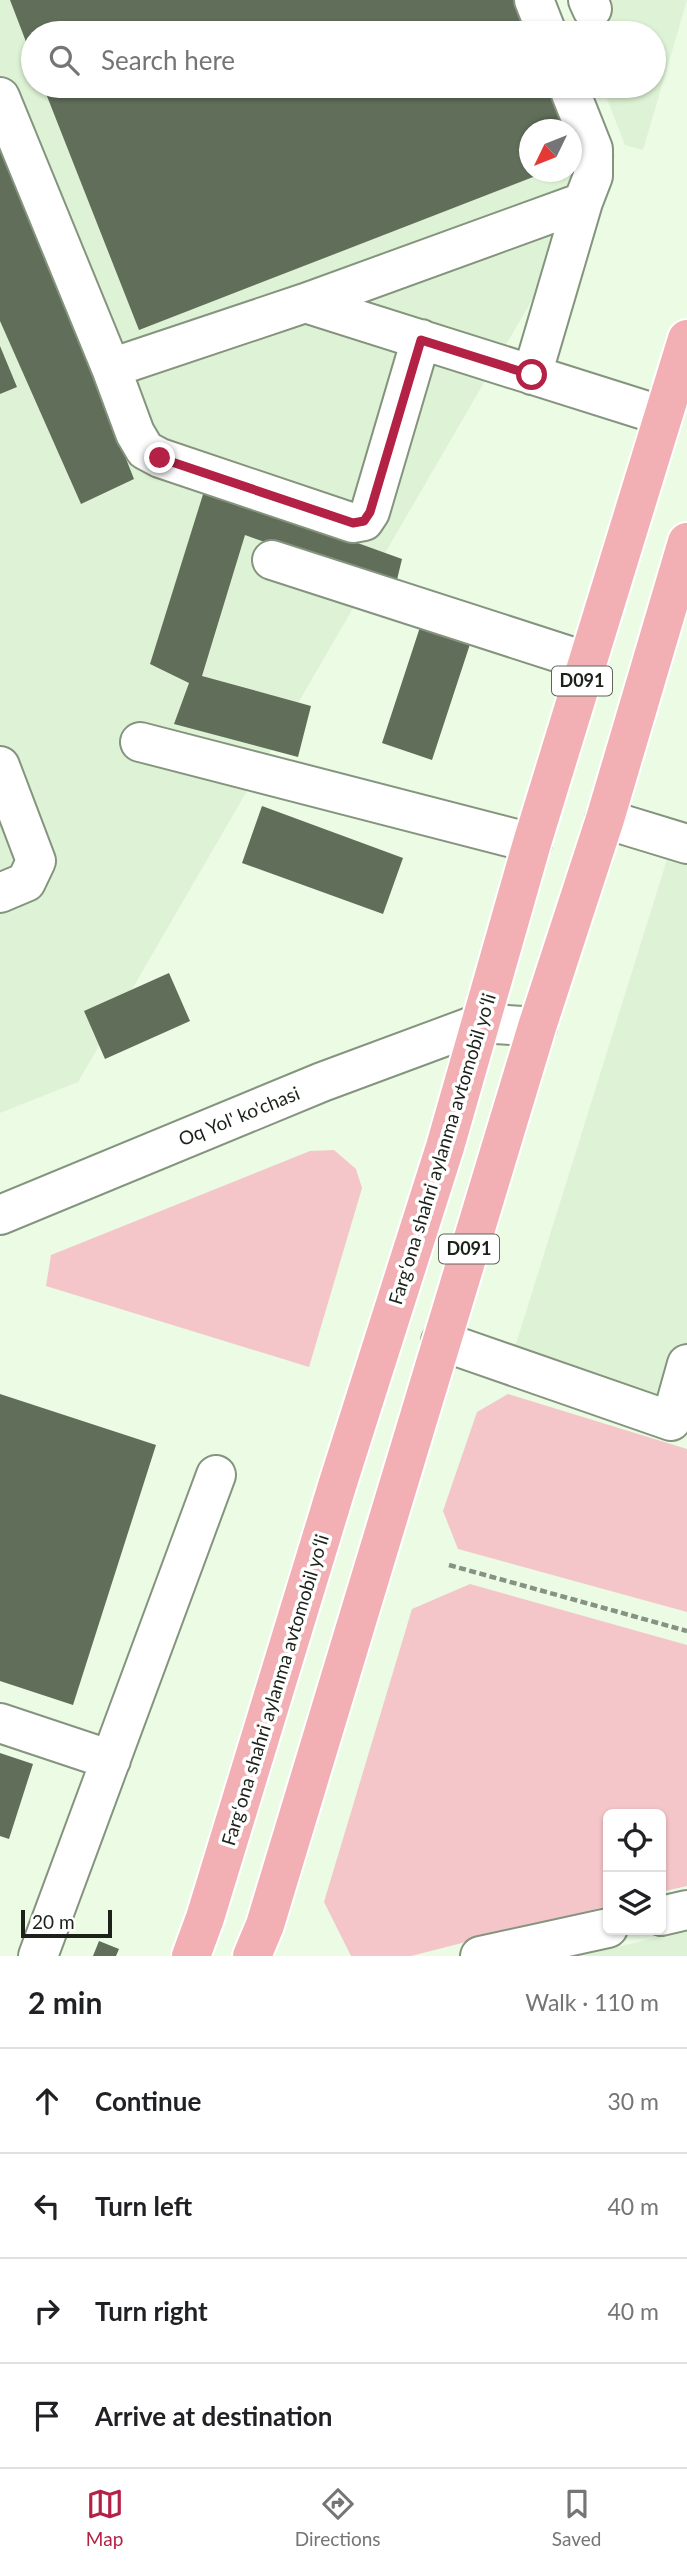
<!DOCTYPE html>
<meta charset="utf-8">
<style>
body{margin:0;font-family:Lato,sans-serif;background:#f6f6f6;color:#202124}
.controls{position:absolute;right:21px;bottom:21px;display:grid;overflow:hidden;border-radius:10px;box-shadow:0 2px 5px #0004}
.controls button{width:63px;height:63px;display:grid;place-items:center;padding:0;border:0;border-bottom:2px solid #e0e0e0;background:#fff;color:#202124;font:35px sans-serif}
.compass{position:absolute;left:519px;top:119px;width:63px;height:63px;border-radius:50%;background:#fff;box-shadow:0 2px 5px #0004;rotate:227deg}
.scale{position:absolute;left:21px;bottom:18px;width:91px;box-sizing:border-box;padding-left:7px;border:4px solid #1c221a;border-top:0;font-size:19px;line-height:24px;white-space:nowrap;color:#1c221a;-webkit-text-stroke:5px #fff;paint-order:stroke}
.stop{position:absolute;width:21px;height:21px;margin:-16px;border:5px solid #b32145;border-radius:50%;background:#fff}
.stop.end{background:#b32145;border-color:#fff;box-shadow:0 2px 7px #0008}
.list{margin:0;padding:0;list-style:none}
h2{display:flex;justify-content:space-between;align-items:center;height:91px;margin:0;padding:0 28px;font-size:30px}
h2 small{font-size:23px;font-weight:400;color:#757577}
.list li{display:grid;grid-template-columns:46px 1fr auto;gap:21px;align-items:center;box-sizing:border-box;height:105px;padding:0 28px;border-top:2px solid #e0e0e0}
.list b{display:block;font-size:26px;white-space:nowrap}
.list em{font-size:23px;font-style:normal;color:#757577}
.icon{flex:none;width:38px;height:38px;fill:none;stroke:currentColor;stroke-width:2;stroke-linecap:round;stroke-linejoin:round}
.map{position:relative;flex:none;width:687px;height:1956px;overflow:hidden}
.search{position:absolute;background:#fff;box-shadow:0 2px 5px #0004;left:21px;right:21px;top:21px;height:77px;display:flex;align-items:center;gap:18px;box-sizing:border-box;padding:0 24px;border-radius:38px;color:#757577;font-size:26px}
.sheet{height:511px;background:#fff}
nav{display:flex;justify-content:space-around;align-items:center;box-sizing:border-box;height:98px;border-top:2px solid #e0e0e0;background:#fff;font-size:19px;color:#757577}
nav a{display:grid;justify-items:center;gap:4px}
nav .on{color:#b32145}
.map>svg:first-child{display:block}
.built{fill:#def3d5;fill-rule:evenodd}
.green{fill:#f5c6c9}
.building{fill:#606e5a}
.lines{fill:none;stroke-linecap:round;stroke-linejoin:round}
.minor-casing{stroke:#85947e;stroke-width:42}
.highway-casing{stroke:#fff;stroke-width:42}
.path{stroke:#879283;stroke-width:4.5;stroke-dasharray:7 3.5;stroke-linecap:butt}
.minor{stroke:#fff;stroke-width:38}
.highway{stroke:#f2b0b5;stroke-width:38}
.route{stroke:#b32145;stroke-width:9}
.labels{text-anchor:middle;stroke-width:7;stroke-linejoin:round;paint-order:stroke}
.shield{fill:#fff;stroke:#60645f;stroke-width:2}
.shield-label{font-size:18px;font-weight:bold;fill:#1c221a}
.street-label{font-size:19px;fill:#1c221a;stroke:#fff}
</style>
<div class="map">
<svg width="687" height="1956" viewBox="0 0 687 1956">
<rect width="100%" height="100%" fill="#ebfbe4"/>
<path class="built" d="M0,0H553L566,33H33V86H587L615,157L78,1082L0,1113ZM530,130H572V172H530Z
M568,0H687L643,150L625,145L602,86H654V33H581Z
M679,821L687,823V1433L506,1376Z
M687,1930V1956H581Z"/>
<path class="green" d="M334,1150L356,1169L362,1188L309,1367L46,1286L51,1255L310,1151Z
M508,1394L687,1449V1612L458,1549L443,1511L477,1412Z
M470,1584L687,1645V1886L661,1892V1814H608V1906L411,1956H351L324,1902L412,1609Z"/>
<path class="building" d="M10,0H513L526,33H33V60Z
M43,86H547L564,130H530V172H546L139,330Z
M0,140L134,479L81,504L0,321Z
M0,346L17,387L0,394Z
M205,488L402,559L395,588L245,535L202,676L311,706L298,757L174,724L189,683L150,664Z
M423,618L473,635L432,760L382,743Z
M262,806L403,858L383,914L242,863Z
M169,973L190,1021L105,1059L84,1011Z
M0,1394L156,1445L73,1705L0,1681Z
M0,1753L33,1764L9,1839L0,1836Z
M99,1941L119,1949L116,1956H93Z"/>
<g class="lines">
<g class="minor-casing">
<path id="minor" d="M534,0L547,33
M588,0L592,9
M0,97L111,368L305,303L663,416
M305,303L583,202L593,176V149L568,86
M111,368L135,433L145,450L160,458L353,523L364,521L370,512L421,339
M532,375L583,202
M272,560L588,662
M140,742L532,843
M0,766L36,861L26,882L0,893
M605,819L687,844
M0,1215L322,1082L481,1023L537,1027
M441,1341L671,1421L687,1364
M0,1723L111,1760
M661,1916L687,1910
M38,1956L216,1475
M480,1956L608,1928"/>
</g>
<g class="highway-casing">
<path id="highway" d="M191,1956L205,1918L337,1486L445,1147L532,843L687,339
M252,1956L265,1925L537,1027L605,819L687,542"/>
</g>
<path class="path" d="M449,1565L687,1631"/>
<use href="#minor" class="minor"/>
<use href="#highway" class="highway"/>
</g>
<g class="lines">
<path class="route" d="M160,458L353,523L364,521L370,512L421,340L532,375"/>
</g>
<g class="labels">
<g class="shield">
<rect x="552" y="666.5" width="60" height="29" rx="5"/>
<rect x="439" y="1234.5" width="60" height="29" rx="5"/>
</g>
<g class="shield-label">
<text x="582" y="687">D091</text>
<text x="469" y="1255">D091</text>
</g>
<g class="street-label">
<text transform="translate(239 1116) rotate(-22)" y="7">Oq Yol' ko'chasi</text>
<text transform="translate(442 1149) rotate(-73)" y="7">Fargʻona shahri aylanma avtomobil yoʻli</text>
<text transform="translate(275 1690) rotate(-73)" y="7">Fargʻona shahri aylanma avtomobil yoʻli</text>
</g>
</g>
</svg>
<div class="controls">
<button><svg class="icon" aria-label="locate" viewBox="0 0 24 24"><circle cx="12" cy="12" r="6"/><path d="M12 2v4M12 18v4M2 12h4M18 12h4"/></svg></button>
<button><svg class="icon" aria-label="layers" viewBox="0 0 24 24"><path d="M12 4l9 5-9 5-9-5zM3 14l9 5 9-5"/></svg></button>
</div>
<svg class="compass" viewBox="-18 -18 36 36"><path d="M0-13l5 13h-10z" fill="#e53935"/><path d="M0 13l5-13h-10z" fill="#757577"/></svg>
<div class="scale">20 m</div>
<div class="stop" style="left:532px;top:375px"></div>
<div class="stop end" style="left:160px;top:458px"></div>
<div class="search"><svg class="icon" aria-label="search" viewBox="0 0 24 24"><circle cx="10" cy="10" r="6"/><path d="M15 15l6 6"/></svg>Search here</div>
</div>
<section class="sheet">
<h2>2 min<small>Walk · 110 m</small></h2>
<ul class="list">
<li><svg class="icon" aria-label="ahead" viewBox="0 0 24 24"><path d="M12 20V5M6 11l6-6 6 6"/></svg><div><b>Continue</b></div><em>30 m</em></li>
<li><svg class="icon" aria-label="left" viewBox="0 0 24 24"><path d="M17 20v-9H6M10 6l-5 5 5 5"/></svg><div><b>Turn left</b></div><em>40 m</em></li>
<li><svg class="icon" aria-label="right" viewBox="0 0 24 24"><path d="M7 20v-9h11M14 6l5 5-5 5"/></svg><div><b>Turn right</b></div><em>40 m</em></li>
<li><svg class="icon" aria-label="arrive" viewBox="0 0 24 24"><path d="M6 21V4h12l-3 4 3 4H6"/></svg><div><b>Arrive at destination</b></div></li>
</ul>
</section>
<nav>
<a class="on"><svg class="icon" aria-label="map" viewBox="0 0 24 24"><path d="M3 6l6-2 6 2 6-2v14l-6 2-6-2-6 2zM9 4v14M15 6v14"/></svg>Map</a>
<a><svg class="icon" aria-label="directions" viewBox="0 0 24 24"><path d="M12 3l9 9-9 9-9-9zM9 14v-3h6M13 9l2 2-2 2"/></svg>Directions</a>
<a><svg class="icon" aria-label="saved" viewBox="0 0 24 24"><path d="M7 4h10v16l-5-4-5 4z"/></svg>Saved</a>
</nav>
